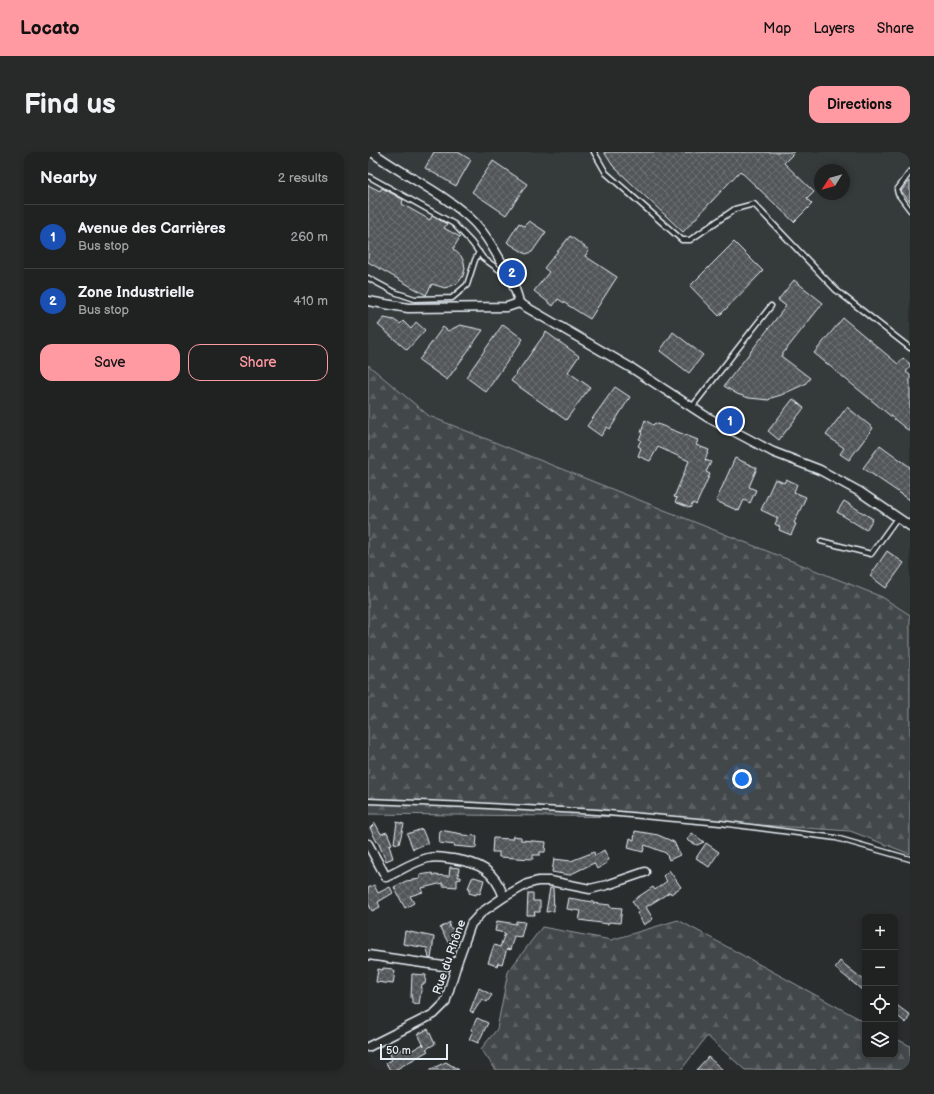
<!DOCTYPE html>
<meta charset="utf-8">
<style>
body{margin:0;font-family:"Balsamiq Sans",sans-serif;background:#282a2a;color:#f1f3f6}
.controls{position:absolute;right:12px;bottom:12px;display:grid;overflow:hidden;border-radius:8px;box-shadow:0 2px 6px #0003}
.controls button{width:36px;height:36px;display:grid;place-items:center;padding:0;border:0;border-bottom:1px solid #3d3f40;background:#202222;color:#f1f3f6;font:20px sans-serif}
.compass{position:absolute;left:446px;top:12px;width:36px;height:36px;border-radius:50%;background:#202222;box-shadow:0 2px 6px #0003;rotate:233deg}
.scale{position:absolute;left:12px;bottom:10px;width:68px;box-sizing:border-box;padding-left:4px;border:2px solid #e8f1f8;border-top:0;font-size:11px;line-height:14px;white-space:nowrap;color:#e8f1f8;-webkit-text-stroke:3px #2a2d2e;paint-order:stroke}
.you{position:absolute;left:374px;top:627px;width:14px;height:14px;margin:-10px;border:3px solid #fff;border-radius:50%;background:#1a73e8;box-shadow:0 0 0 6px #1a73e833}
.badge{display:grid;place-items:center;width:26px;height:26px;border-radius:50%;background:#ff9aa2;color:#fff;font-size:13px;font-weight:700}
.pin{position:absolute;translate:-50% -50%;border:2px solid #fff;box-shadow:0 1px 4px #0006}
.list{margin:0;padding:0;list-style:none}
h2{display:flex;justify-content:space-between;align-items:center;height:52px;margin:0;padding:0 16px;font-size:17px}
h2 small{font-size:13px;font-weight:400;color:#a2a4a5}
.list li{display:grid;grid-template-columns:26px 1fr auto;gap:12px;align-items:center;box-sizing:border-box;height:64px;padding:0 16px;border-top:1px solid #3d3f40}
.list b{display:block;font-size:15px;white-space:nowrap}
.list p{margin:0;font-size:13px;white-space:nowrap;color:#a2a4a5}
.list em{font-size:13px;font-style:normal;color:#a2a4a5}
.actions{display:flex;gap:8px;padding:12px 16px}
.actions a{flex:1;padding:9px 0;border:1px solid #ff9aa2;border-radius:12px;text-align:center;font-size:14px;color:#ff9aa2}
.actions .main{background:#ff9aa2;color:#111}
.icon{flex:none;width:22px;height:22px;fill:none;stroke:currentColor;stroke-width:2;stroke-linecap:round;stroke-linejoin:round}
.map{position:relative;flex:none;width:542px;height:918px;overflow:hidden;border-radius:12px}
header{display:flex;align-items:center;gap:24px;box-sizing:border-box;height:56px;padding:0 20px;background:#ff9aa2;color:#111}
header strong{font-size:19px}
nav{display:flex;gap:22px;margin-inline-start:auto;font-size:14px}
.intro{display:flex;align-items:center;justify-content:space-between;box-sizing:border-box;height:96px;padding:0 24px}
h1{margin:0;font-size:28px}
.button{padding:10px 18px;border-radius:12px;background:#ff9aa2;color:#111;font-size:14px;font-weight:700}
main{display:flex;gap:24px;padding:0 24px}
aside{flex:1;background:#202222;border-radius:12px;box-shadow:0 2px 6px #0003}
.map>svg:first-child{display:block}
.built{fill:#363a3b;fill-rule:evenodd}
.forest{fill:url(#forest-firs);stroke:#959ca0}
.building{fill:url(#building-cross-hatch);stroke:#e8f1f8}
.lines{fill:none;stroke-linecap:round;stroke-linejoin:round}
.service-casing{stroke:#e8f1f8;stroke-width:7}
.minor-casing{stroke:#e8f1f8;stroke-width:11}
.service{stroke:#2a2d2e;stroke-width:4}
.minor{stroke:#2a2d2e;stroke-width:8}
.labels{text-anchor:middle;stroke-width:3.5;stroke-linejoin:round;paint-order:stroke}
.street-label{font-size:12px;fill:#e8f1f8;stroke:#2a2d2e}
</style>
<header>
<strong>Locato</strong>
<nav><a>Map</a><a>Layers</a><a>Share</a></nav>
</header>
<div class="intro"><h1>Find us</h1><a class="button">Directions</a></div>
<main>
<aside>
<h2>Nearby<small>2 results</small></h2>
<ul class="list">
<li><span class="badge" style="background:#1a4fb4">1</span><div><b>Avenue des Carrières</b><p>Bus stop</p></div><em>260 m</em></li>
<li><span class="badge" style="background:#1a4fb4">2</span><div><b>Zone Industrielle</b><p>Bus stop</p></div><em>410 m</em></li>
</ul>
<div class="actions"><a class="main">Save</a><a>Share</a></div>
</aside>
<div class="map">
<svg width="542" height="918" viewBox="0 0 542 918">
<defs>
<pattern id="forest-firs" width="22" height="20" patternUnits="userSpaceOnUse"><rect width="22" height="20" fill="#424648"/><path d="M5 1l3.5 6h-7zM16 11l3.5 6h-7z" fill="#5d6163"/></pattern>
<pattern id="building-cross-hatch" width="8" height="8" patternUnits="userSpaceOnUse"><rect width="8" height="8" fill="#535759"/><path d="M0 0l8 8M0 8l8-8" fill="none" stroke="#6c7072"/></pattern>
</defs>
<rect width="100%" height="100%" fill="#2a2d2e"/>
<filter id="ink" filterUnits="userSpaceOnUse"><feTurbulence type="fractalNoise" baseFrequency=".025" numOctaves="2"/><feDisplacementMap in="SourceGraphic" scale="8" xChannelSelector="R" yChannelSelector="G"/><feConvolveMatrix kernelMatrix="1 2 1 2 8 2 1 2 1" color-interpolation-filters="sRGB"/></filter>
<g filter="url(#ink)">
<path class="built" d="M0,0H542V463L514,445L61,264L0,213ZM452,18H476V42H452Z"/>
<path class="forest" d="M0,213L61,264L514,445L542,463V702L482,679L272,665L0,662Z
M310,768L497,870V903H527V886L542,894V918H377L339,884L313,918H128L113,897L129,877L140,820L174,775L243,788Z"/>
<path class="building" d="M66,0H90L103,8L88,34L57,16Z
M236,0H427L416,11L446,40L439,47L444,52L426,70L372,19L315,80L245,14Z
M125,9L159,32L138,63L104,40Z
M542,29V50L533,39Z
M0,33L12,39L14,36L34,47L35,48L34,52L62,68L64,64L79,72L76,76L92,85L85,97L93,104L96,110L97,117L95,124L90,131L83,134L77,136L64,132L58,143L0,110Z
M161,69L178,80L164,100L158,102L139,90L151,71L156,74Z
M202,84L221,98L217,104L249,125L222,167L190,147L185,154L166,139L181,120L176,116Z
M366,90L395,119L351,164L322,134Z
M426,128L455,151L413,204L442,226L437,232L413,243L403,246L401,248L381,246L369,242L356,234L418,154L410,148Z
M16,166L26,168L32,172L35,169L43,177L48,170L57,178L39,198L10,173Z
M475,166L530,212L535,206L542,212V215L538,220L542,223V280L446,201Z
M135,172L155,187L118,240L98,225Z
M92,173L115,178L79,228L51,208L75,175L80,179Z
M178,180L211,204L200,220L222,235L198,268L143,229Z
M305,180L335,203L321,221L292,199Z
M247,235L262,245L242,277L239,275L233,284L219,274Z
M425,247L436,256L411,288L400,279Z
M479,255L505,276L481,308L472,302L476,296L458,283Z
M277,268L285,273L287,271L330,288L328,293L341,298L337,308L343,310L338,320L342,322L328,353L325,351L322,356L307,350L309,346L306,345L321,309L290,295L282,309L270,304L273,296L270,294L273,288L271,287L274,282L273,281Z
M512,293L542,315V348L495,316Z
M367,306L389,316L381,335L388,338L382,351L376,348L371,359L348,349Z
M407,327L416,331L418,327L429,332L426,340L438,345L426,371L428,372L423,383L411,378L412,375L407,372L410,366L393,358Z
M476,349L505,367L498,378L469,360Z
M519,399L536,411L518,436L502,424Z
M29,670L36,672L31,692L26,691Z
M7,671L13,682L19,680L24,692L21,693L25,706L18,709L10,690H9L2,676Z
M54,677L60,691L45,697L39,682Z
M72,678L94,682V683L109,684L108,696L86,694L87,693L71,691Z
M267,679L290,683L306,690L312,703L301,708L298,701L277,693L275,700L260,696L262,686L266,688Z
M324,681L336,690L329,693L319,688Z
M145,684L153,685V688L178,690L177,700H172V703H165V707L131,705V700H124L125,686L144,687Z
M338,691L351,700L341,715L328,706Z
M236,698L241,708L238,709L239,711L229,717L226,711L201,723L184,720L186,707L203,709L226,700L227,704Z
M82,715L91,716L90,725H93V727L89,728V735L75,734V731L54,736L55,740L42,744L46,751L37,756L26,735L38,729L52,727V723L64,721L65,723L81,724Z
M301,718L313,735L303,742L302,740L278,755L285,767L276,773L269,761L271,760L264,749L285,735L287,738L299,729L295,724Z
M106,725L116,728L112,742L109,741L108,743L101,741L102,736H100L104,726Z
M6,733L10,741L22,735L25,741L10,750L12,755L4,759L0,751V736Z
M182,736H185L186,759L178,760Z
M160,741H165V749H172V760H166L167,763H159Z
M201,746L225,750V751L242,753V755L254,756L252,771L241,770L240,772L211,768L213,759L199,757Z
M129,769L148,772V769L157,770L153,785L146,784L142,798L139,797L134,812L130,811L129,814L120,811L126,793L132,795L137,781L127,779Z
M82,770L81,775L85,777L89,785L80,790L72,776Z
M37,779L66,785L63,807L61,806L59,796L35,792Z
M472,809L497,829V834L494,838L467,816Z
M15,816L25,817V819H27L25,832L8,830L10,817L15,818Z
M44,822L58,823L57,832H54L51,852L44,851V846H43Z
M111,836L124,843L119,850L114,847L105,861L102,859Z
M527,852L542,863L538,871L527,862Z
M109,866L120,871L110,891L101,887L105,879L103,878Z
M60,877L67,892L58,897L60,899L27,918H22L18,911L24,908L21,898L29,900L39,895L41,900L55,892L56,894L50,882Z
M340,905L355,918H328Z
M78,910L91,918H61Z"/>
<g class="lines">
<g class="service-casing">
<path id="service" d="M226,0L238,21L314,88H322L367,57L386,52L468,138L542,196
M542,20L529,38L530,42L542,58
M0,24L86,72L104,91L115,106L137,122
M0,126L26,140L47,147L84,146L99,133L107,108L111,100
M324,255L403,154
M453,389L503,402L529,366
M0,649L102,653L229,660L352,671L468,686L542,707"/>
</g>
<g class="minor-casing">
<path id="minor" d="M4,0C36,24 80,43 107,71C119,84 128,100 136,115C142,127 149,137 151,151
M0,149L40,156L139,155L151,151
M151,151L265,217L339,265L405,300L452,318L492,340L542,374
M0,692L18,725C31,719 47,709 60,706C69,704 77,706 85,707C112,711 126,718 136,745
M0,803L75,814L85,812L90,808
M0,895L66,862L77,851L90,808L103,772L114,760L136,745L159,732L170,729H182L222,737L239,733L277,720"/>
</g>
<use href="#service" class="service"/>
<use href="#minor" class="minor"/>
</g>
</g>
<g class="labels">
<g class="street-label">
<text transform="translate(81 805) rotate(-71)" y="4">Rue du Rhône</text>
</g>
</g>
</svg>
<div class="controls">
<button>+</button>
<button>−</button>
<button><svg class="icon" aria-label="locate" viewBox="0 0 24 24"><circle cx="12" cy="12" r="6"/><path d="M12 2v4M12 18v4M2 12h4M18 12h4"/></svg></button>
<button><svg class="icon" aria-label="layers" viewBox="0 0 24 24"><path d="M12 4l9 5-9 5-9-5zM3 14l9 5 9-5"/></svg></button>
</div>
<svg class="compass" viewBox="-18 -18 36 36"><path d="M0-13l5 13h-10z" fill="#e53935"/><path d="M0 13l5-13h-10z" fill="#a2a4a5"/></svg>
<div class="scale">50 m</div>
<div class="you"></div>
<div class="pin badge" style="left:362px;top:269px;background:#1a4fb4">1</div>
<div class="pin badge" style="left:144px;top:121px;background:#1a4fb4">2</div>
</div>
</main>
